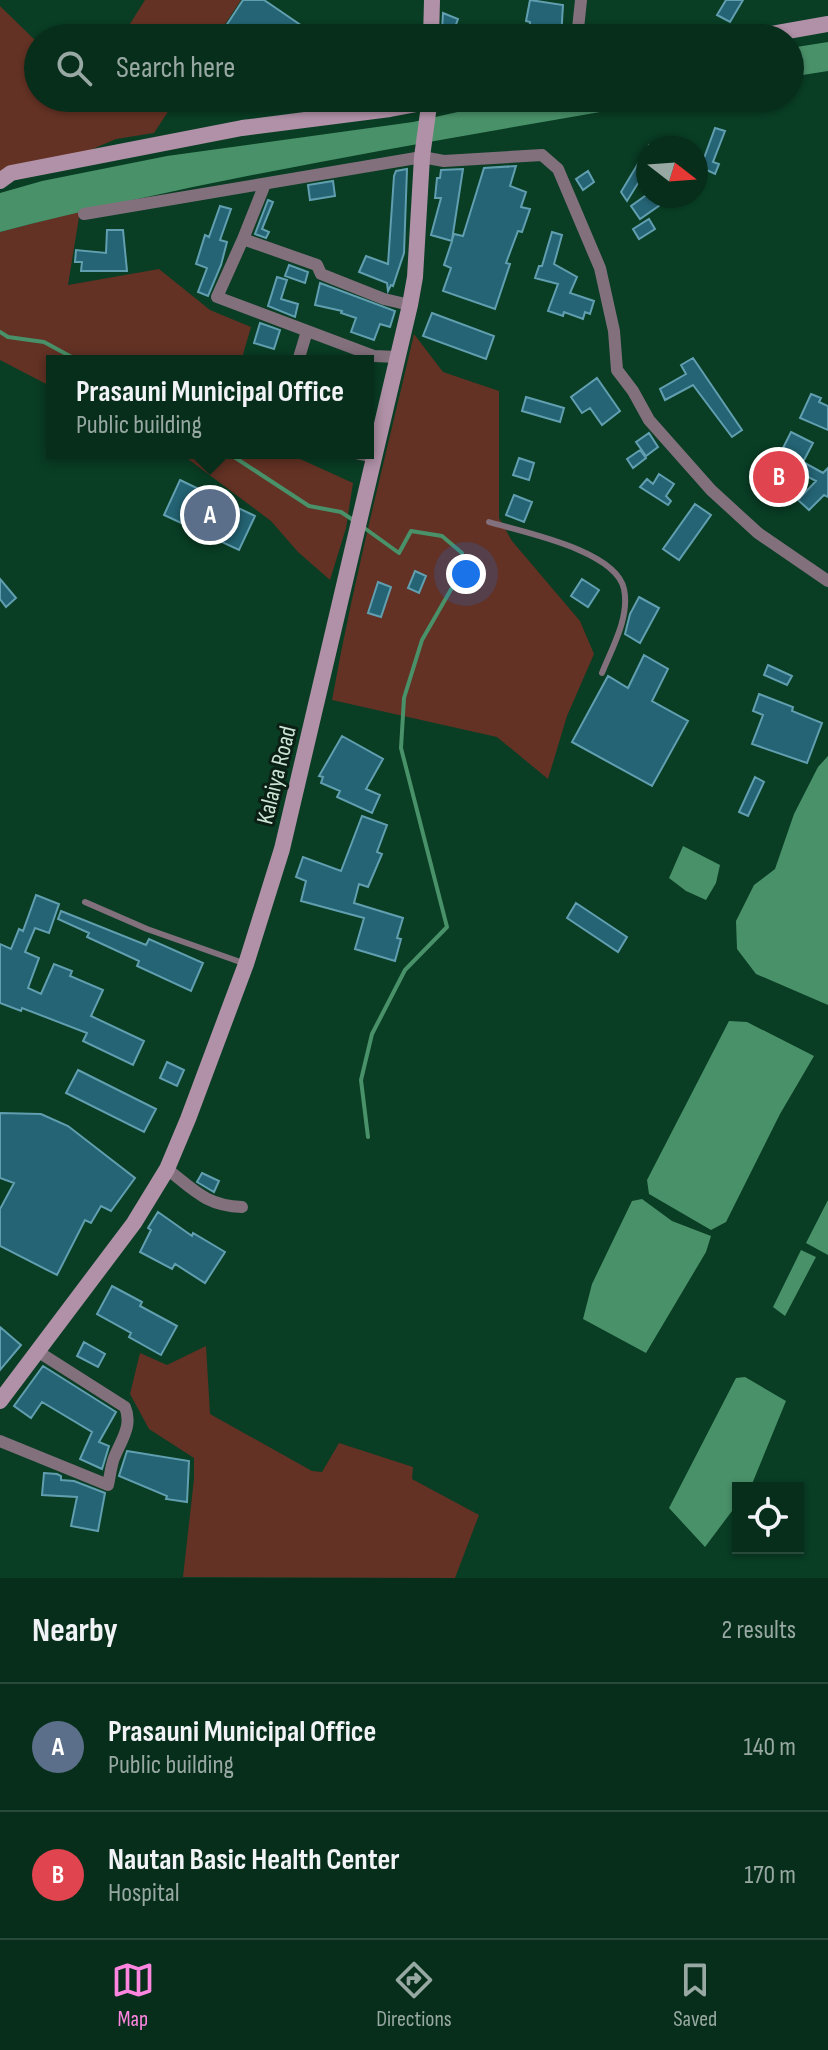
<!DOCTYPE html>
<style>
body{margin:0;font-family:"Sofia Sans Condensed",sans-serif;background:#103624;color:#f1f3f6}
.controls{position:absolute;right:24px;bottom:24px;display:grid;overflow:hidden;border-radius:0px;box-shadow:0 2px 6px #0004}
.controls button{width:72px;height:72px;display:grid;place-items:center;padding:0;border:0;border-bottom:2px solid #284a3a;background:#072e1b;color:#f1f3f6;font:40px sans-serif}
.compass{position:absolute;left:636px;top:136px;width:72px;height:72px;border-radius:50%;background:#072e1b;box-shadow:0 2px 6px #0004;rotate:107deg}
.you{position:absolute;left:466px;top:574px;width:28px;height:28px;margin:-20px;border:6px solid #fff;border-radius:50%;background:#1a73e8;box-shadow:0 0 0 12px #1a73e833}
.badge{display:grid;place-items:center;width:52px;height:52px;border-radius:50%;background:#fe85e0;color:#fff;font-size:26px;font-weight:700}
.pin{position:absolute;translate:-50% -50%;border:4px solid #fff;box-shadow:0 2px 8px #0006}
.popup{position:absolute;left:46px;top:355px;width:328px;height:104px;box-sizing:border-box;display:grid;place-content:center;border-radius:0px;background:#072e1b;filter:drop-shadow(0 2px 6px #0005);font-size:26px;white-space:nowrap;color:#98a8a3}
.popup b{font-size:30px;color:#f1f3f6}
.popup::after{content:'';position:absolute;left:50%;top:100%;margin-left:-16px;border:16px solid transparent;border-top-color:#072e1b}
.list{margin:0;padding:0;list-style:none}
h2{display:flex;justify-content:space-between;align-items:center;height:104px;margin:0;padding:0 32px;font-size:34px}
h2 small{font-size:26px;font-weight:400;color:#98a8a3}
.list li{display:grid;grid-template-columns:52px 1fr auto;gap:24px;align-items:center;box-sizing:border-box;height:128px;padding:0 32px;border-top:2px solid #284a3a}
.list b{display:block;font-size:30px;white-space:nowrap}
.list p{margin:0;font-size:26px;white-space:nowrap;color:#98a8a3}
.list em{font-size:26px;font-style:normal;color:#98a8a3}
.icon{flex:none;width:44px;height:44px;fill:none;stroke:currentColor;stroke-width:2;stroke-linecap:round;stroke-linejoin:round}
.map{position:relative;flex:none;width:828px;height:1578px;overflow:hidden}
.search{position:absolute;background:#072e1b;box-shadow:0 2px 6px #0004;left:24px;right:24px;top:24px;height:88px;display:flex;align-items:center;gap:20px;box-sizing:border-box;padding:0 28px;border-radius:44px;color:#98a8a3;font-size:30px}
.sheet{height:360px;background:#072e1b}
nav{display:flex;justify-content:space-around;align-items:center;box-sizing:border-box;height:112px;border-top:2px solid #284a3a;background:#072e1b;font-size:22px;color:#98a8a3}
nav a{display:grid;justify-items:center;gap:4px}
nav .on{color:#fe85e0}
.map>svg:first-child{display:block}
.green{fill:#633224}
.water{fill:#499169}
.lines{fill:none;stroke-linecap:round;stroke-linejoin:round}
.stream{stroke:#499169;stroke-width:4}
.building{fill:#246474;stroke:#619fb0;stroke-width:2}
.lane{stroke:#83707d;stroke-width:6}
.street{stroke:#83707d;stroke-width:12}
.secondary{stroke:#b091a7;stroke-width:16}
.labels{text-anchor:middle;stroke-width:6;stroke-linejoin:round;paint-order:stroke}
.street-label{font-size:24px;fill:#cbe4d4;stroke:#0b1f14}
</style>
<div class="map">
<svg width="828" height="1578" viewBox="0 0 828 1578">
<rect width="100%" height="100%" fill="#093d24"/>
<path class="green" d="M145,0H241L216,38H121Z
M0,6L38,43V98H177L154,133L116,139L81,154L0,172Z
M80,211L68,285L159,269L210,310L251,327L241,361H52V387L0,360V232Z
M414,334L443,372L499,391V518L512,541L580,621L594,654L567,716L548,779L497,737L332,700C354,577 386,456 414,334Z
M180,453H287L353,483L346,528L330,580L298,552L271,521Z
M206,1346L210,1414L312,1471L322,1472L339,1443L413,1467L412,1479L479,1515L455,1578L183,1577L194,1479V1458L149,1429L130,1394L140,1353L167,1365Z"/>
<path class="water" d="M828,42V71L790,77V48Z
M520,98H678C452,139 223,174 0,232V193L42,181L167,156L413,122Z
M828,756V1005L756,974L737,949L736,921L754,885L775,869L794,814L818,767Z
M683,846L720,865L716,883L706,900L686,891L669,878Z
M729,1021L747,1022L814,1056L780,1114L726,1222L711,1230L649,1194L647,1180Z
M642,1199L672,1221L711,1236L706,1252L646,1353L583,1319L592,1284L632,1201Z
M828,1200V1255L806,1243Z
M801,1250L816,1257L785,1316L773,1307Z
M745,1377L786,1401L752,1484L749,1488H738V1503L705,1547L669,1508L736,1378Z"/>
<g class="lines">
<path class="stream" d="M0,332L8,337L44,342L79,361
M228,453L309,506L341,512L353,520
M363,527L399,553L411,531L442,536L462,553L461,572L422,640L404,698L401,748L447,927L405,970L372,1034L361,1080L368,1137"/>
</g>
<path class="building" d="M243,0H264L308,30L303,38H218Z
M530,0L563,5L561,38H529L530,22L526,21Z
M726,0H743L730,22L717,15Z
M443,13L458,19L452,35L442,31Z
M715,128L725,131L713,162L719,164L715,174L696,165V154L704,158Z
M648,147V167L627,201L621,192Z
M516,166L510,186L526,192L521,207L530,209L522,232L518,231L506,263L510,264L495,309L443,291L451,268L444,265L452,241L431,235L441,198H435L437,178H440L441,170L463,169L452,240L454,234L463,236L484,168Z
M407,169L404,253L393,286L391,285L388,291L387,283L359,272L366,256L388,264L394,176L396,171Z
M588,171L594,182L583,190L576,179Z
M333,181L335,196L310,200L308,185Z
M645,196H658L663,203L640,219L631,206Z
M268,200L273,202L262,229L269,232L266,238L255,234Z
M220,206L231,209L220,240L227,242L221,265L208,296L198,292L207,268L196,264L205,235L209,237Z
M649,219L655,229L639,239L633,229Z
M107,230H123L127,271H81L82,262H75L76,250L106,253Z
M552,232L562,235L554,264L577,277L570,293L594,301L590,314L585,312L583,319L564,312L563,316L548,311L558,284L535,278L539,266H542Z
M289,265L308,272L305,283L285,276Z
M277,277L287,280L281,299L298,304L295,317L268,306Z
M320,283L395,311L390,327L380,324L374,340L351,332L356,318L341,313L342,311L315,305Z
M432,313L494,336L486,359L423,336Z
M260,323L280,330L274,349L254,343Z
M693,358L742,430L732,437L693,385L665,400L660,389L686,374L681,365Z
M597,378L620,411L602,425L590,408L582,413L571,397Z
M811,394L821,398L819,402L828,406V430L800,418Z
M526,397L564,408L560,422L522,411Z
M791,432L813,443L803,462L823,473L828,468V497L824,495L809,510L798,500L816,481L795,470L778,486L758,465L768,454L776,462Z
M649,433L658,447L646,456L636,442Z
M640,450L646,458L633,468L627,459Z
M519,458L534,463L529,480L513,475Z
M659,474L674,484L666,496L671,501L668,505L640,487L647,479L653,484Z
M180,480L255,516L239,550L164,515Z
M514,495L532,502L524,522L506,515Z
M695,504L711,515L679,560L663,549Z
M415,571L426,576L419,593L408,588Z
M0,579L16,598L6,607L0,599Z
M582,579L599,590L588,607L571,596Z
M378,582L391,587L381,617L368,613Z
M639,597L659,608L640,643L625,634L630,614Z
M644,655L668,669L652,701L688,721L652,786L572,742L608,676L628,688Z
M768,665L792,676L787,685L764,675Z
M759,694L793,707L792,711L822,723L807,763L752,744L763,715L753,711Z
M342,736L383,759L366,789L380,795L372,813L337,797L340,791L321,783L323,777L319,776Z
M755,777L764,782L748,816L739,812Z
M362,816L387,825L377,852L382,854L368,887L359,884L354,903L403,918L397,938L401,939L395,961L355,949L364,918L301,901L306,881L296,877L303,857L341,871Z
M36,895L59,904L49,933L35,928L25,952L39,958L28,988L41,994L54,964L72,971L70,976L103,990L91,1016L144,1041L133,1065L83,1041L87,1033L22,1008L21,1011L0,1003V944L11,949L19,929L23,931Z
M576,903L627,937L618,952L567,918Z
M61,911L146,945L149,939L203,963L191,991L137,966L139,961L87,937L89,933L58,919Z
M167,1062L184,1070L177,1086L160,1078Z
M78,1070L156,1109L144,1132L66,1093Z
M0,1113L41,1114L68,1126L135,1178L111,1211L101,1206L91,1223L85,1220L57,1275L0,1246V1209L14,1183L0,1178Z
M202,1173L219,1181L214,1192L197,1182Z
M158,1212L192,1236L193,1233L225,1252L205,1283L175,1264L172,1269L140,1252L151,1230L148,1228Z
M112,1286L142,1302L140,1306L177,1326L161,1355L129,1337L131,1333L97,1314Z
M0,1327L21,1345L0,1370Z
M84,1342L105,1354L98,1367L77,1356Z
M43,1366L116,1412L99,1442L109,1446L102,1469L80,1459L92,1432L42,1402L31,1418L14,1406Z
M127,1451L189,1461L187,1502L166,1499L167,1496L119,1476Z
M44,1473L57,1474L61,1476V1480L74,1481L105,1493L98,1531L71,1526L77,1497L42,1495Z"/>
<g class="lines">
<path class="lane" d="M489,522C522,532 616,550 624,589C630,617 612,648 602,673
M85,902L147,929L246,964"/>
<path class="street" d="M577,38L581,0
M84,214L422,157L444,161L542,155L558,169L600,268L614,331L617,370L633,391L649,420L711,490L758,533L828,581
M243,239L265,184
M397,357L374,356L217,297L243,239L317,265L321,274L384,299L410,305
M298,361L307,331
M355,453L374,457
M167,1169C193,1189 206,1206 242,1207
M0,1441L108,1485C110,1476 111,1466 114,1458C121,1440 133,1426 125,1407L37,1351"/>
<path class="secondary" d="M431,38L432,0
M749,38L828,24
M0,181L11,173L242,128L390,109L449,98
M0,1401L134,1223L167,1169L188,1119L246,964L282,849L410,305L415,277L422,157L430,98"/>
</g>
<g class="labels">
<g class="street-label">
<text transform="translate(276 775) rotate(-76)" y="8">Kalaiya Road</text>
</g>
</g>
</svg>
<div class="controls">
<button><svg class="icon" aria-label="locate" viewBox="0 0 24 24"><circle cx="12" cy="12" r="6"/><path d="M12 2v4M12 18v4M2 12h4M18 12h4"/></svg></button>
</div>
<svg class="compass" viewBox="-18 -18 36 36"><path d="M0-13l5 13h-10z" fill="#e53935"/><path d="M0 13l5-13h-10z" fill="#98a8a3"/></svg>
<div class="you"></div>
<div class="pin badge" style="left:210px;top:515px;background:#5c6f8a">A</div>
<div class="popup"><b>Prasauni Municipal Office</b>Public building</div>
<div class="pin badge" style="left:779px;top:477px;background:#e0444e">B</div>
<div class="search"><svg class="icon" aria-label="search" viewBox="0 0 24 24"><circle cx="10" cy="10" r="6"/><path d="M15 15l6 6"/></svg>Search here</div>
</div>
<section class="sheet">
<h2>Nearby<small>2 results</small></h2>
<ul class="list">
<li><span class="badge" style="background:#5c6f8a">A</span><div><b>Prasauni Municipal Office</b><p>Public building</p></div><em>140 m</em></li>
<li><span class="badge" style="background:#e0444e">B</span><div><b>Nautan Basic Health Center</b><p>Hospital</p></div><em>170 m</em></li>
</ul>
</section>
<nav>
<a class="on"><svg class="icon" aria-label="map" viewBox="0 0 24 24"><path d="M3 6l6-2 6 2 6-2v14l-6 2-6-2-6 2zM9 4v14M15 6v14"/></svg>Map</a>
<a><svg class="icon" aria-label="directions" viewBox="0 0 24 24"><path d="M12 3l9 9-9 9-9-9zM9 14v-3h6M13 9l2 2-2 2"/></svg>Directions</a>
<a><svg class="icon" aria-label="saved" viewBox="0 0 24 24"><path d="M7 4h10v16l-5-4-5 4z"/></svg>Saved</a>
</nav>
